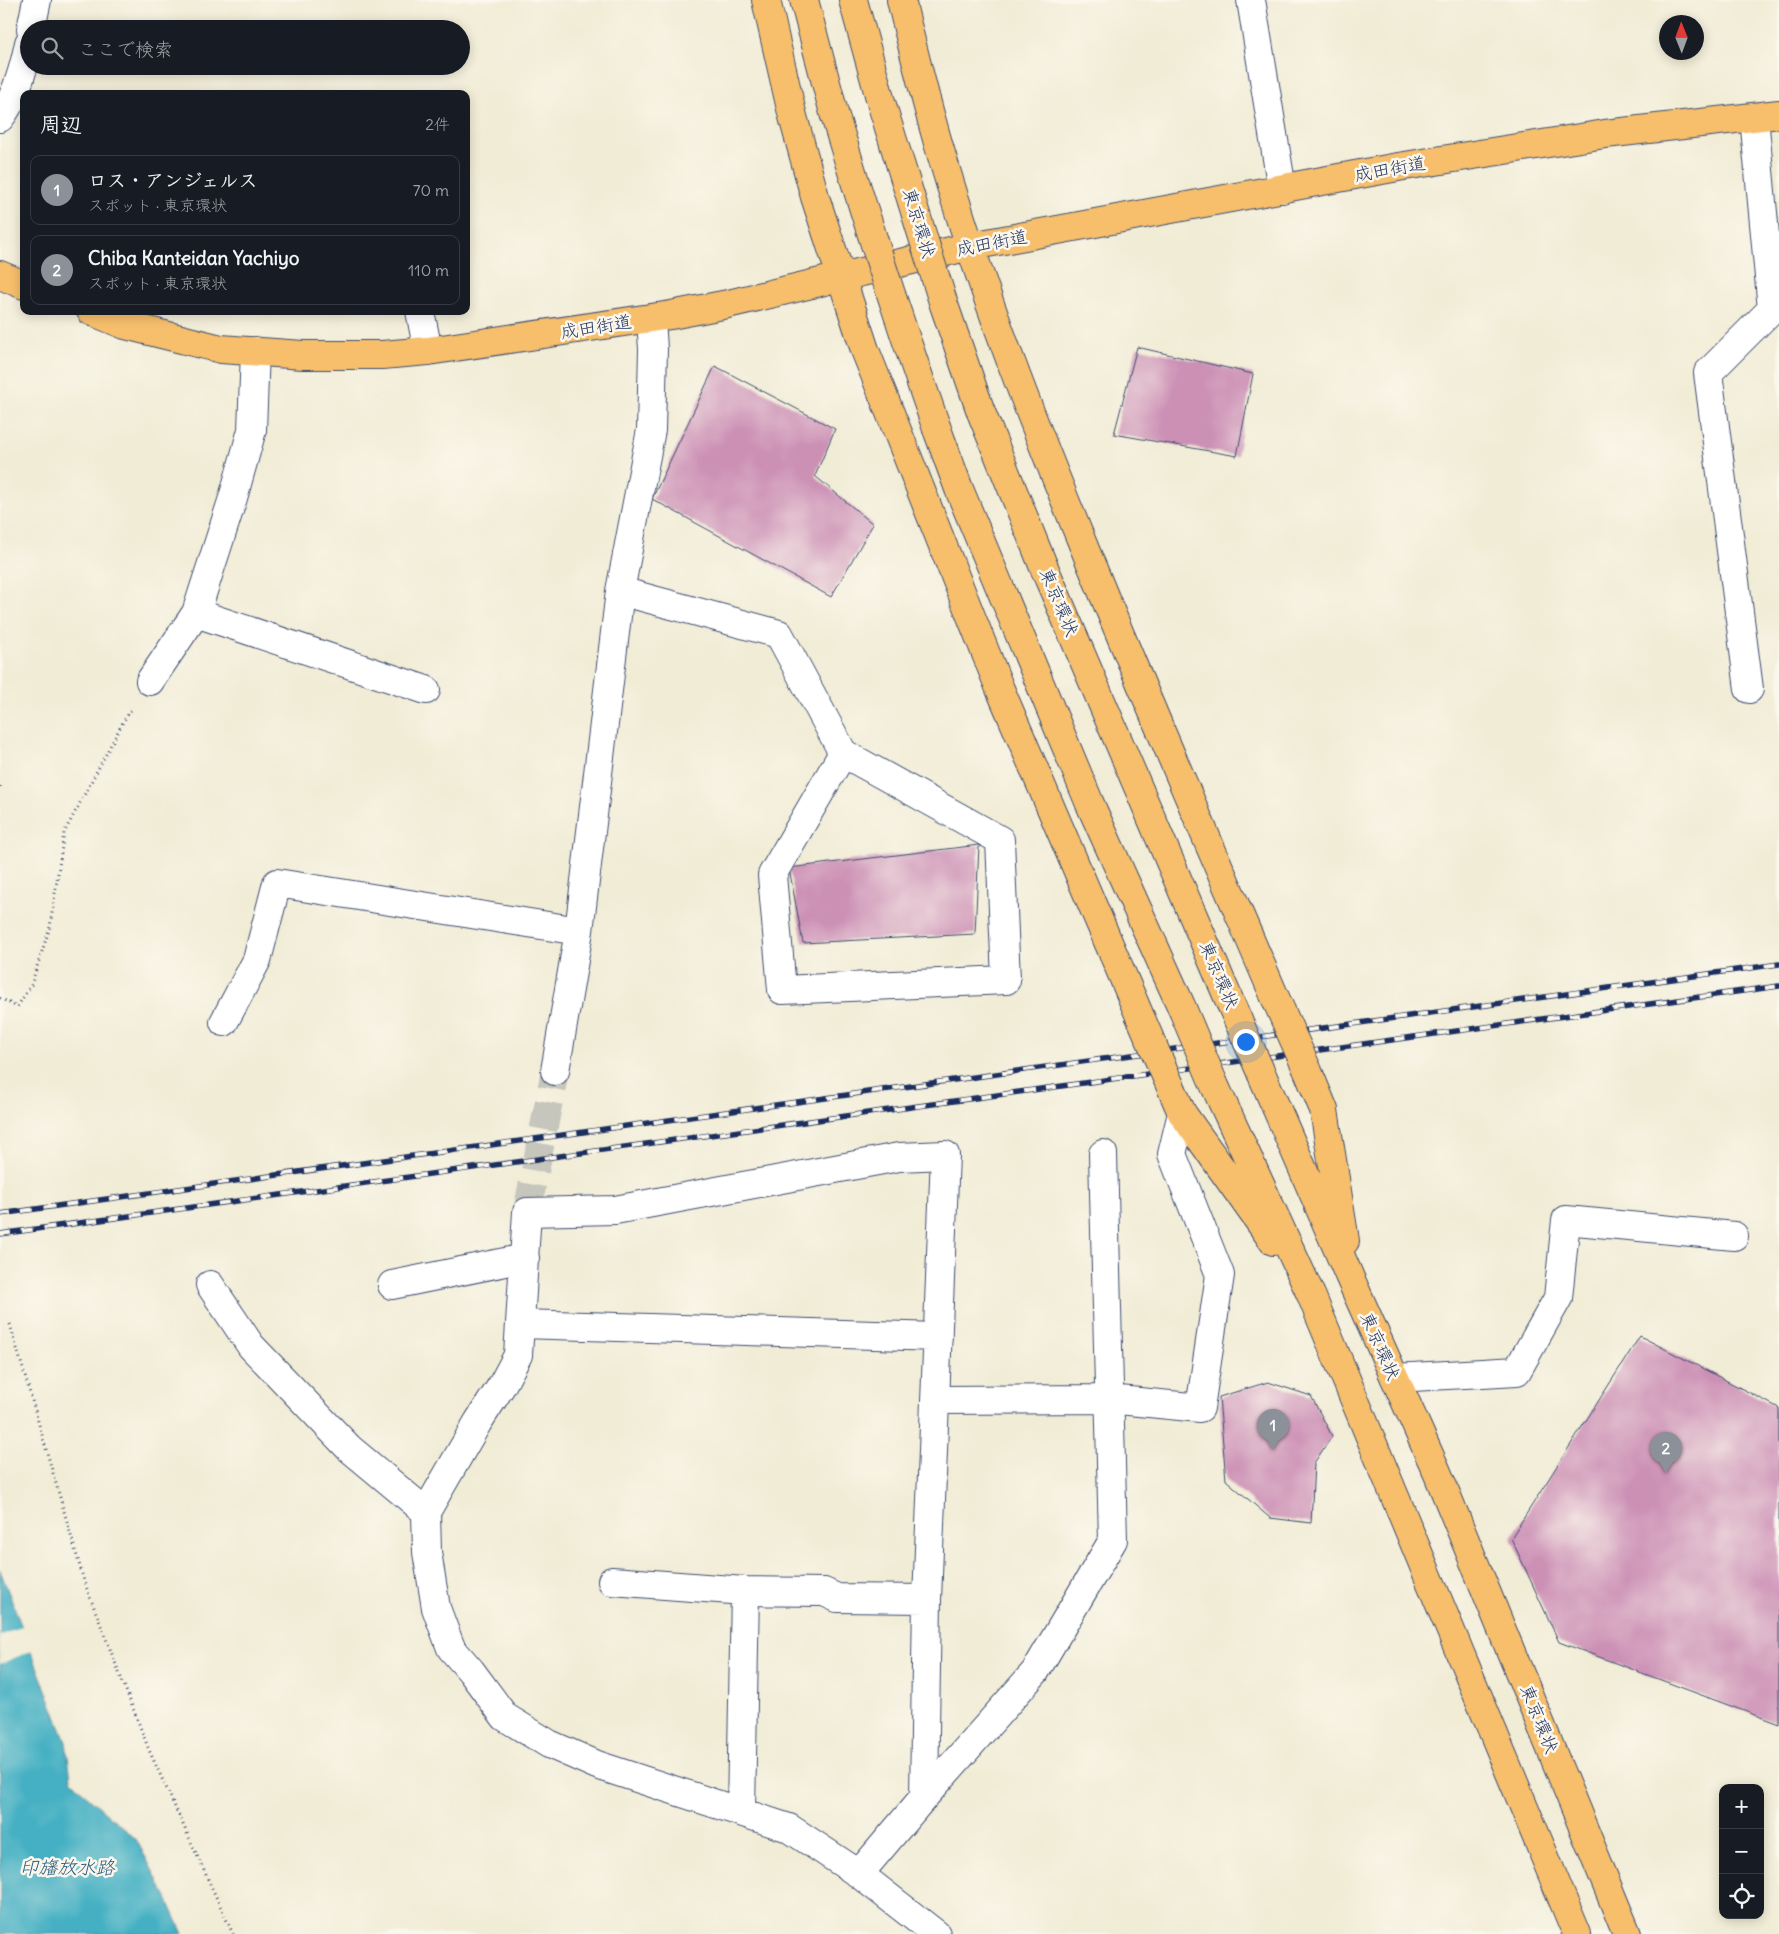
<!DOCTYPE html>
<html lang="ja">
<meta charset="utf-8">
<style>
body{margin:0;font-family:Delius,"Klee One",sans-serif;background:#20242c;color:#f1f3f6}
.controls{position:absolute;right:15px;bottom:15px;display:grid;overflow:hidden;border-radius:10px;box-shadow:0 2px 12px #0003}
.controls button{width:45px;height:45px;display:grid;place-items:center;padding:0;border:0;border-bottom:1px solid #363941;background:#171b24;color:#f1f3f6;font:25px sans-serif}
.compass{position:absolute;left:1659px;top:15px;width:45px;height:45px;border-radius:50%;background:#171b24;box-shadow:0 2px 12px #0003;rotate:359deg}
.you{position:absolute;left:1245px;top:1041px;width:18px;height:18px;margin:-12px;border:4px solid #fff;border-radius:50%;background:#1a73e8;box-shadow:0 0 0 8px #1a73e833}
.badge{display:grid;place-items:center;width:32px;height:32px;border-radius:50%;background:#8c9099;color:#fff;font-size:16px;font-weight:700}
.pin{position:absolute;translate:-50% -41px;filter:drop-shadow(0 1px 2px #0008)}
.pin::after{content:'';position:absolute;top:26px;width:18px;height:15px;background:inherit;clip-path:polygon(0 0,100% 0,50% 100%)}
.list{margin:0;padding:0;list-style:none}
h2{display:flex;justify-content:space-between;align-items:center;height:65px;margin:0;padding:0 20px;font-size:21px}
h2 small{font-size:16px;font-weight:400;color:#9ea1a6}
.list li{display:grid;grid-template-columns:32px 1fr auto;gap:15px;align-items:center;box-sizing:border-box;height:70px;margin:0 10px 10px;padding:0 10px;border:1px solid #363941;border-radius:10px}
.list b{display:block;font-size:19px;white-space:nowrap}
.list p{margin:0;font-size:16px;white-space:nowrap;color:#9ea1a6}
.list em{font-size:16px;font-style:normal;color:#9ea1a6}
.icon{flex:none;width:28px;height:28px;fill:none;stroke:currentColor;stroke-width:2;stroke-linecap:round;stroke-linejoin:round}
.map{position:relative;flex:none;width:1779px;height:1934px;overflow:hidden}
.search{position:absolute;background:#171b24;box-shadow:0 2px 12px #0003;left:20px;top:20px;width:450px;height:55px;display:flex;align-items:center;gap:12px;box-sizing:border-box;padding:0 18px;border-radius:28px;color:#9ea1a6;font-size:19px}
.panel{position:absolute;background:#171b24;box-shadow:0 2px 12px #0003;left:20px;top:90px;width:450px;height:225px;border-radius:10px}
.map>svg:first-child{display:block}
.water{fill:#45b0c3;stroke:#307090}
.pier{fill:#f1ecd5}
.building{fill:#cc90b5}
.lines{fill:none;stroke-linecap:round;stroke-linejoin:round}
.minor-tunnel{stroke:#c6c6bd;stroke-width:28;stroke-dasharray:28 14;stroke-linecap:butt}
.minor-casing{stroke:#3b4b70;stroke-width:30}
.highway-casing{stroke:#3b4b70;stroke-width:30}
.path{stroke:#3b4b70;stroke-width:3;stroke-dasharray:1 4;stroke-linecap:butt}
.minor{stroke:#fff;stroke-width:28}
.highway{stroke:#f7bf6c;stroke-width:28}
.rail-casing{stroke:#1b2f5e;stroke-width:5.5}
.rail{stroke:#fbf7ec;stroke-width:4;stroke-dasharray:11;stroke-linecap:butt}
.highway-bridge-casing{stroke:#3b4b70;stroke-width:30;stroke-linecap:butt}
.highway-bridge{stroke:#f7bf6c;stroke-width:28}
.labels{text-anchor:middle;stroke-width:5;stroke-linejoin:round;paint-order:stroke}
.street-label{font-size:18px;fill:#1b2f5e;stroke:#fbf7ec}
.water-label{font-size:19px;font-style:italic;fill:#2a5c81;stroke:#fbf7ec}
</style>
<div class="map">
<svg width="1779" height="1934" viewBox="0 0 1779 1934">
<rect width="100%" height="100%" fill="#fbf7ec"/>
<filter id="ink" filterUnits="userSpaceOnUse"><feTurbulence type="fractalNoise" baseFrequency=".02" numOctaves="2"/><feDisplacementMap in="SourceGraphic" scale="10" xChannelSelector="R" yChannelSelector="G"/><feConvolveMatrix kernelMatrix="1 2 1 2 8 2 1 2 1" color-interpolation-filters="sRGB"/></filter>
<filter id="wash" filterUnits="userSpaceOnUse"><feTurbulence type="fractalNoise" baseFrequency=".0096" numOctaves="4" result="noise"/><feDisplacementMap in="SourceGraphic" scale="20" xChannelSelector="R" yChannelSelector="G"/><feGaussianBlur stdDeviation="1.12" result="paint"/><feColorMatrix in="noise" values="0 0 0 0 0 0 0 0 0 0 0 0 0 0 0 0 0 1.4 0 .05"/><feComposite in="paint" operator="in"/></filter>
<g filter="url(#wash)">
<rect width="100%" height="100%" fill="#f1ecd5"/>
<path class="water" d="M0,1570L66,1742L71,1779L86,1795L136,1839L167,1898L183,1934H0Z"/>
<path class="pier" d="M24,1625L33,1650L0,1664V1636Z"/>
<g id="blocks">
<path class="building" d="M1137,347L1253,374L1237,456L1114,434Z
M715,366L835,429L815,476L873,524L831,597L652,499Z
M979,845L975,934L803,943L789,868Z
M1640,1336L1779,1408V1724L1559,1642L1511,1538Z
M1268,1382L1311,1396L1332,1436L1314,1463L1311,1523L1270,1518L1226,1480L1219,1397Z"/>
</g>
</g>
<g filter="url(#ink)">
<use href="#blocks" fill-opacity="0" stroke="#3b4b70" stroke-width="1"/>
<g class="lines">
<path class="minor-tunnel" d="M527,1212L555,1071"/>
<g class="minor-casing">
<path id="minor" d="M1251,0L1282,189
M31,29L37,0
M0,118C16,98 24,68 29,43
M420,311L428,351
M620,591L779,634L843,753L1000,840L1006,980L782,990L772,875L843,753
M196,613L426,690
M150,681L196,613L233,498L252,430L255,351
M1749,689L1708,373L1772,309L1754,117
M224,1022L257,960L277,883L579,931
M555,1071L579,931L620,591L651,430L653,349L651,319
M210,1285L251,1346L349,1448L426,1512
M392,1285L525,1258
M521,1324L938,1337
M1395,1378L1517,1371L1558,1298L1566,1220L1734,1236
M936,1400L1109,1399L1200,1408L1220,1275L1172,1154L1182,1113
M612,1581L745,1591L824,1592L837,1598L927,1599
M924,1797L1035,1672L1113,1540L1103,1154
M741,1812L745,1591
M859,1874L924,1797L927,1599L945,1155L899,1157L615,1210L527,1212L518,1355L502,1385L478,1422L426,1512L427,1552L436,1608L451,1648L471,1671L505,1717L549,1744L597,1765L789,1828L859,1874L936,1934"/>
</g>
<g class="highway-casing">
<path id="highway" d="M766,0L792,113L815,197L865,350L1000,689L1139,1014
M804,0L834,113
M853,0L881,102
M901,0C914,54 927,107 943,160C982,292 1032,420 1084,547C1145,697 1210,846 1274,995
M0,275L24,285
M91,311L125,325L221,349L303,355H382L428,351L671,315L728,304L971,246L1398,167L1605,134L1779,114
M981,412L1043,565L1230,1002
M937,429L959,489L1090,804L1182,1008
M1307,1069L1324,1110L1345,1241
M1262,1075L1351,1280L1437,1472L1627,1934
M1214,1084L1311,1295L1577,1934
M1173,1092L1182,1113L1273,1241"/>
</g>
<path class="path" d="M0,786V791
M0,998L17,1007L31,985L50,927L64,833L123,722L132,708
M10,1324L85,1584L149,1750L233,1934"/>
<use href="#minor" class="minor"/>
<use href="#highway" class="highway"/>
<g class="rail-casing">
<path id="rail" d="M0,1214L1779,964
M0,1234L1779,986"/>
</g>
<use href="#rail" class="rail"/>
<g class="highway-bridge-casing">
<path id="highway-bridge" d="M881,102L944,305L981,412
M834,113C866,219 900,324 937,429
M1274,995L1307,1069
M1230,1002L1262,1075
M1182,1008L1214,1084
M1139,1014L1173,1092"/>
</g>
<use href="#highway-bridge" class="highway-bridge"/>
</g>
</g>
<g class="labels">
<g class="street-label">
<text transform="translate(1390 169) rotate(-10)" y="6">成田街道</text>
<text transform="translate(919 223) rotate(73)" y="6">東京環状</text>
<text transform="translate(992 243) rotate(-11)" y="6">成田街道</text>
<text transform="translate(596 327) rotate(-9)" y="6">成田街道</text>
<text transform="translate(1059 602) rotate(67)" y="6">東京環状</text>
<text transform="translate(1219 975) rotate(67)" y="6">東京環状</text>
<text transform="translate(1380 1346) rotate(66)" y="6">東京環状</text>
<text transform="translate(1539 1719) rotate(68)" y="6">東京環状</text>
</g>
<g class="water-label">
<text x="67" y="1874">印旛放水路</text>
</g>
</g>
</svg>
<div class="controls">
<button>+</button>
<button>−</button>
<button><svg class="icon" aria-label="locate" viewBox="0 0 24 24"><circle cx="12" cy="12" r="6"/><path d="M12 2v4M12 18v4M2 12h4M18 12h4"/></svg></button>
</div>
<svg class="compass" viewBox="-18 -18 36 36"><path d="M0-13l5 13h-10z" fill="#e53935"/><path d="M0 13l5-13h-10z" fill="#9ea1a6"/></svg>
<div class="you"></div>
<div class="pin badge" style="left:1273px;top:1450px">1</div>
<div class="pin badge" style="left:1666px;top:1473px">2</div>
<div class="search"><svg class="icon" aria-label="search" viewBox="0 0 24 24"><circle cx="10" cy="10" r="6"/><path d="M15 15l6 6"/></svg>ここで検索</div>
<section class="panel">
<h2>周辺<small>2件</small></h2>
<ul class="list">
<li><span class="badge">1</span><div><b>ロス・アンジェルス</b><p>スポット · 東京環状</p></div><em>70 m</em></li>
<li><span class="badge">2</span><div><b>Chiba Kanteidan Yachiyo</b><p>スポット · 東京環状</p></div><em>110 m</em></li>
</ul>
</section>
</div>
